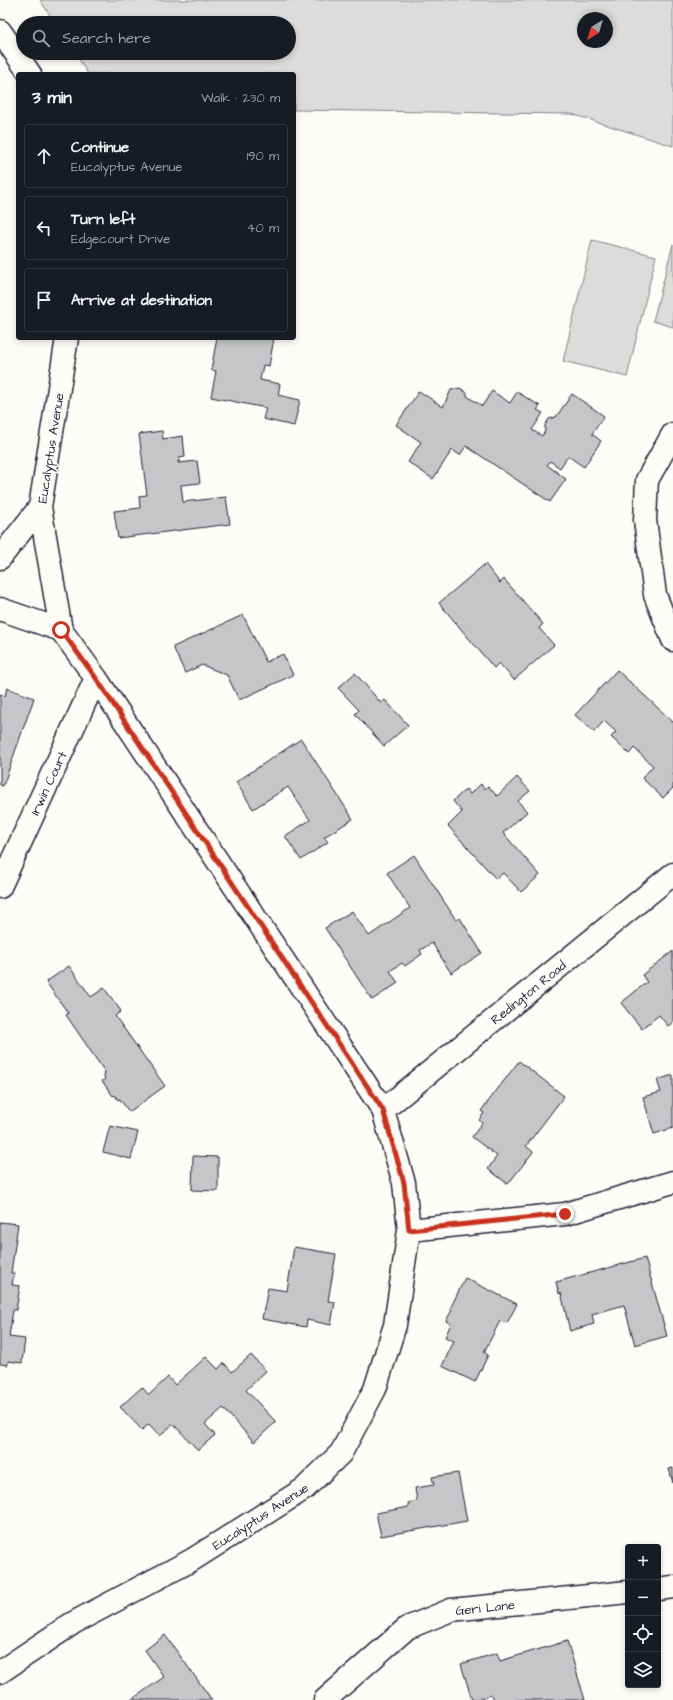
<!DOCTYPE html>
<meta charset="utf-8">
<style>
body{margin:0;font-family:"Architects Daughter",sans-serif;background:#242831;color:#f1f3f6}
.controls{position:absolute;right:12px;bottom:12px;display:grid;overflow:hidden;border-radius:4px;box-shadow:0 2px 6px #0003}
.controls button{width:36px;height:36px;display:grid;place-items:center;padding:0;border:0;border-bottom:1px solid #363941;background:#171b24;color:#f1f3f6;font:20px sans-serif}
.compass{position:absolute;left:577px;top:12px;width:36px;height:36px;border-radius:50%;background:#171b24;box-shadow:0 2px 6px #0003;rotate:218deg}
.stop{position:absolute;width:12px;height:12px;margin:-9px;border:3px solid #c8321e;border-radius:50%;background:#fff}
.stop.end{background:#c8321e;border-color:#fff;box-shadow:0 1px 4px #0008}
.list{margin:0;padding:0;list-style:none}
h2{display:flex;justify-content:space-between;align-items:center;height:52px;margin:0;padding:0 16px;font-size:17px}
h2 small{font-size:13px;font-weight:400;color:#9ea1a6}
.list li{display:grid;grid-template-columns:26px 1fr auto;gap:12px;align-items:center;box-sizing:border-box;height:64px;margin:0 8px 8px;padding:0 8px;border:1px solid #363941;border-radius:4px}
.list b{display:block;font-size:15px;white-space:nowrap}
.list p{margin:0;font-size:13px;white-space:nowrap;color:#9ea1a6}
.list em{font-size:13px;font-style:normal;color:#9ea1a6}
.icon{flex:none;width:22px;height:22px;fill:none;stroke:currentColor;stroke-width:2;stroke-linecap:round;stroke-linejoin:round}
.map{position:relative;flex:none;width:673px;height:1700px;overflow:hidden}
.search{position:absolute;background:#171b24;box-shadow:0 2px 6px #0003;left:16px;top:16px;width:280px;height:44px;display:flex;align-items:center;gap:10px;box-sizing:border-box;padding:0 14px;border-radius:22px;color:#9ea1a6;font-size:15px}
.panel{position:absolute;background:#171b24;box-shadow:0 2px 6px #0003;left:16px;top:72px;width:280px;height:268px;border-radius:4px}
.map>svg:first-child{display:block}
.green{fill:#dddcdb;stroke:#807f8b;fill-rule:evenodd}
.building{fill:#c6c6c8;stroke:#22223b}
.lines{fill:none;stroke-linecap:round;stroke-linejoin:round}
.street-casing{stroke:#22223b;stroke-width:25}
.street{stroke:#fdfcf7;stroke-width:22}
.route{stroke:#c8321e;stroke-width:5}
.labels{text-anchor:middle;stroke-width:3;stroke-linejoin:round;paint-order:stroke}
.street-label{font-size:13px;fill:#22223b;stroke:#fdfcf7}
</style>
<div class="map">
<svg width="673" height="1700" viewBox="0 0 673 1700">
<rect width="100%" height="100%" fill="#fdfcf7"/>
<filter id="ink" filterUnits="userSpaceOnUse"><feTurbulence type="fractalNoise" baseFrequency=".025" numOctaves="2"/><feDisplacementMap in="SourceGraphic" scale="8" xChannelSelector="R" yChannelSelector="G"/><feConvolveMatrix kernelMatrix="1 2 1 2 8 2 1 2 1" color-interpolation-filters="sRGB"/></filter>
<g filter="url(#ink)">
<path class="green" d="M40,0H673V146L572,114L294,110V74H88L75,53H289V23H55ZM583,18H607V42H583Z
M592,240L656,256L627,377L563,361Z
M673,244V327L653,321Z"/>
<path class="building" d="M217,338H274L269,366L263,365L260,380L280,384L278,395L300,400L294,426L263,419L266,408L211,397L216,371L211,370Z
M460,388L467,393V396L482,406L492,391L510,403L517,392L540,406L537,410L543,413L532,430L542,436L545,431V425L549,419L556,417L572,394L604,416L592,434L601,441L584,467L568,456L560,468L550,461L547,465L566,479L550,502L466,446L460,455L452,450L433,479L408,462L421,442L396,425L419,391L443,407L451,390Z
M162,431L163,439L183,436L185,457L179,458L180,461H178V463L197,461L200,483L181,485L183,502L226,497L230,524L118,538L114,511L140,508L139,496L147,495L139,434Z
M485,564L500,583L504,579L543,624L539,628L554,645L514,680L499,663L494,668L439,603Z
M243,615L266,662L283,654L293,675L239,700L227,675L202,665L185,673L173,647Z
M617,670L673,722V788L663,798L642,778L653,766L634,748L629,754L611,737L616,732L604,721L594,732L575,715Z
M355,673L381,703L385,700L408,725L384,746L355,714L359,710L338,688Z
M7,688L34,698L3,786L0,785V694L5,696Z
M301,739L353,819L324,837L328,842L301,860L285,836L310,820L288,787L253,809L236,782Z
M517,777L530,791L518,801L527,812L503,833L540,875L521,892L503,873L496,879L448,826L462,812L453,801L466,789L470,794L481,784L484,789L488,786L497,796Z
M414,855L456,920L460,918L482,953L451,973L432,943L420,950L422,954L405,966L402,963L390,971L398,983L372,1000L325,928L352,911L369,936L410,908L387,873Z
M673,951V1022L668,1026L659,1015L642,1029L621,1003L647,982L642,975Z
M69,966L91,997L104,988L121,1011L115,1016L165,1086L129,1112L120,1099L118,1100L115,1095L113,1096L102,1081L105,1079L104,1076L105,1072L66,1015L68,1013L46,982Z
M519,1061L564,1096L526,1146L533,1152L508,1184L488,1169L497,1156L472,1137L482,1123L479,1120L484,1113L481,1111Z
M673,1075V1128L654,1134L643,1097L661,1092L657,1080Z
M110,1126L138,1132L131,1159L103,1152Z
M193,1156L218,1157V1191L192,1190Z
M0,1222L18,1224L11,1273H14L12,1285L20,1286L16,1310H13L9,1337L25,1339L22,1363L8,1361V1365L0,1364Z
M294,1247L336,1254L328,1301L335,1302L331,1325L307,1320L306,1327L262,1319L268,1288L287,1291Z
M645,1258L667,1336L635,1345L624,1305L592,1314L594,1324L570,1331L561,1293L559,1294L556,1282Z
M465,1278L517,1304L507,1323L500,1321L484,1352L488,1355L475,1382L442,1366L454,1341L445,1337L451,1324L446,1321L452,1310L450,1309Z
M251,1355L266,1371L246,1390L276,1422L254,1442L223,1408L205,1424L215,1435L198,1450L173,1424L160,1436L149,1424L142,1430L120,1407L142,1387L149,1395L168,1377L175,1385L206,1357L218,1369L224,1363L232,1372Z
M673,1468V1483L669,1469Z
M458,1473L467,1521L381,1536L376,1513L409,1507L408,1503L417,1501L415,1488L434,1485L432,1477Z
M165,1635L212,1700H131L164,1677L145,1650Z
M567,1641L585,1700H494L492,1695L472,1700L461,1664L497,1653L500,1661Z"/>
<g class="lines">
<g class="street-casing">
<path id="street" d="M0,31L30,74
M673,434L647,480L645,520L655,595L673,640
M0,558L40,507
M0,609L61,630
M0,887L96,678
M383,1110L673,874
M409,1230L565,1214L673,1182
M658,1589L673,1587
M0,1672L73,1623L192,1560L304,1489L341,1453L375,1389L395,1325L409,1230L404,1183L383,1110L96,678L61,630L40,507L67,338
M325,1700L407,1628L451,1610L628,1592"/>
</g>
<use href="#street" class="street"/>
</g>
</g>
<g class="lines" filter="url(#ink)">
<path class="route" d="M61,630L96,678L383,1110L404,1183L409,1230L565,1214"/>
</g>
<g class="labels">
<g class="street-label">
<text transform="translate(50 448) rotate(-81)" y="5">Eucalyptus Avenue</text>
<text transform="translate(48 783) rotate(-65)" y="5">Irwin Court</text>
<text transform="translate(528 992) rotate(-39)" y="5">Redington Road</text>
<text transform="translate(260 1516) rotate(-33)" y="5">Eucalyptus Avenue</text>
<text transform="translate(485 1607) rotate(-6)" y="5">Geri Lane</text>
</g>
</g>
</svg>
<div class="controls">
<button>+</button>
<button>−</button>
<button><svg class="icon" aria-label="locate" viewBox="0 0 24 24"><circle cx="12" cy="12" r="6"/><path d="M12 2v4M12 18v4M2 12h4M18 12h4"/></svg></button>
<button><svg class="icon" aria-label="layers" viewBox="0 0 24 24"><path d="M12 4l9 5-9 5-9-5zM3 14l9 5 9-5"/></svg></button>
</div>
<svg class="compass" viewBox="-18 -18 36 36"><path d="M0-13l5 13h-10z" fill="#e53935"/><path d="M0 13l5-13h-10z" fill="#9ea1a6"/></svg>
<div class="stop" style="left:61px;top:630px"></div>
<div class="stop end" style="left:565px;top:1214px"></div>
<div class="search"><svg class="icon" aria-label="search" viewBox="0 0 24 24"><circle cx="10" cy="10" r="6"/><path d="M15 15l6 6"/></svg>Search here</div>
<section class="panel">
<h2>3 min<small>Walk · 230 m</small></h2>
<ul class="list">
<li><svg class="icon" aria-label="ahead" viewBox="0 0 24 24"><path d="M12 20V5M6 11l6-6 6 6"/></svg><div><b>Continue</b><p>Eucalyptus Avenue</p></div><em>190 m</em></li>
<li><svg class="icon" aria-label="left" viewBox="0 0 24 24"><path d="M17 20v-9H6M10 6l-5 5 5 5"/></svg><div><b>Turn left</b><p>Edgecourt Drive</p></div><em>40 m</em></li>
<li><svg class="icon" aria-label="arrive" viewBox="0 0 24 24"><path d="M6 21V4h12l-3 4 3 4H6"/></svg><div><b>Arrive at destination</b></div></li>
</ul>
</section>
</div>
